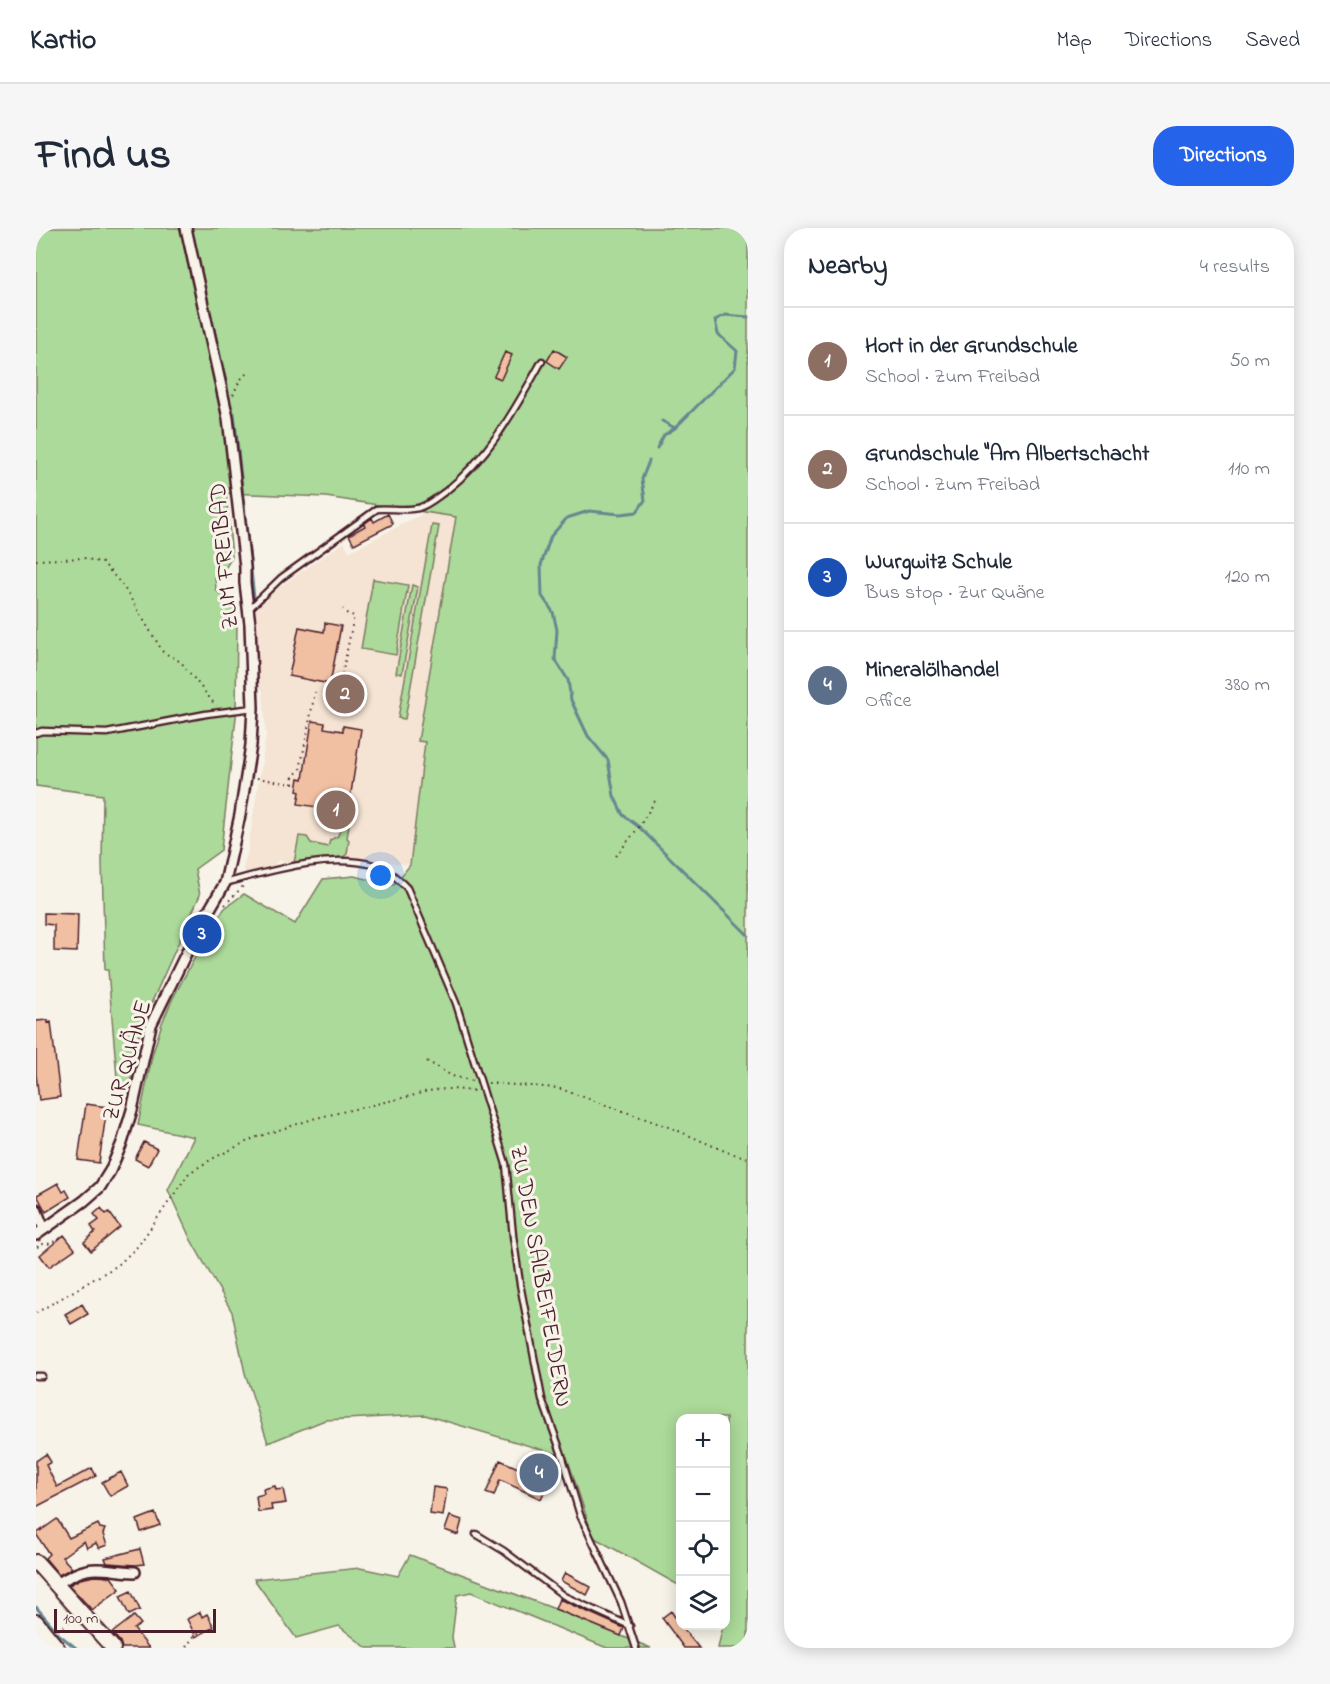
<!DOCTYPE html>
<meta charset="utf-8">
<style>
body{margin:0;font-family:"Indie Flower",sans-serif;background:#f6f6f7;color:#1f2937}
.controls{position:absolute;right:18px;bottom:18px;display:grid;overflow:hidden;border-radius:12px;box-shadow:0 3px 15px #0003}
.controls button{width:54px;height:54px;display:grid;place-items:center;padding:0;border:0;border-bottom:2px solid #e0e1e3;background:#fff;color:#1f2937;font:30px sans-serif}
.scale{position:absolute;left:18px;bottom:15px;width:162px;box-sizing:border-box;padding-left:6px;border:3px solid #4a1f2b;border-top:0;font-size:16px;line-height:21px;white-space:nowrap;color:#4a1f2b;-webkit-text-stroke:4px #f7f3e8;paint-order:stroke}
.you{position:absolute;left:345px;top:648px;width:21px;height:21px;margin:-15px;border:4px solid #fff;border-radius:50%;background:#1a73e8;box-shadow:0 0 0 9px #1a73e833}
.badge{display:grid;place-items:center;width:39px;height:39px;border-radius:50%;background:#2563eb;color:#fff;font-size:20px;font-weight:700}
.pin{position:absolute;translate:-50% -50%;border:3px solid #fff;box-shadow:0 2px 6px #0006}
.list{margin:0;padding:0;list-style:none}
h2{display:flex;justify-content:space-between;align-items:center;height:78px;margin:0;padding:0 24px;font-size:26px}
h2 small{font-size:20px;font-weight:400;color:#747a83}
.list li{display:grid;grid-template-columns:39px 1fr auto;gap:18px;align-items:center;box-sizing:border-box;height:108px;padding:0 24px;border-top:2px solid #e0e1e3}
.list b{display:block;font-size:22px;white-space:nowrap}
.list p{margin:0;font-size:20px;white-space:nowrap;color:#747a83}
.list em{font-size:20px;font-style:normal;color:#747a83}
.icon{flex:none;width:33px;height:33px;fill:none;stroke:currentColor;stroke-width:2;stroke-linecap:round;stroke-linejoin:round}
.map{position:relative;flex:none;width:712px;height:1420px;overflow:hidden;border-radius:24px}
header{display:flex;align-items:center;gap:36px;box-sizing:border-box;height:84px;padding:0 30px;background:#fff;border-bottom:2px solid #e0e1e3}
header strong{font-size:28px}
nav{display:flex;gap:33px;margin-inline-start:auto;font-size:21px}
.intro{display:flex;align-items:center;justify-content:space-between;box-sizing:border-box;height:144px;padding:0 36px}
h1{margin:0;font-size:42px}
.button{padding:15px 27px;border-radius:24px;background:#2563eb;color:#fff;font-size:21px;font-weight:700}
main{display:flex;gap:36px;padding:0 36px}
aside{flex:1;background:#fff;border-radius:24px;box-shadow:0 3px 15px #0003}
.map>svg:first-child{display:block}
.built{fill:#f5e3d3}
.green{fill:#acda9a;stroke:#7b7c62;stroke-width:1.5}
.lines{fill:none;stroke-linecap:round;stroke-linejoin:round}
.stream{stroke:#678691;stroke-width:3}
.building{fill:#f1bfa2;stroke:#4a1f2b;stroke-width:1.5}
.lane-casing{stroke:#4a1f2b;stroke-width:9}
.street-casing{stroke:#4a1f2b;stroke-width:14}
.secondary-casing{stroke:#4a1f2b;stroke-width:18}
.path{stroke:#4a1f2b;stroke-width:2;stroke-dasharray:1.5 4.5;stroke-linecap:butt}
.lane{stroke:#f7f3e8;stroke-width:4.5}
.street{stroke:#f7f3e8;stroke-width:9}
.secondary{stroke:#f7f3e8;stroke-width:14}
.labels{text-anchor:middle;stroke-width:6;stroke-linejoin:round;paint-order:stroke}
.street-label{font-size:24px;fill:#4a1f2b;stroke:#f7f3e8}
</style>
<header>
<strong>Kartio</strong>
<nav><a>Map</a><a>Directions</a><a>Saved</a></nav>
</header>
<div class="intro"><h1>Find us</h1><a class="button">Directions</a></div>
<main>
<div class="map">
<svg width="712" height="1420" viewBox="0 0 712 1420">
<rect width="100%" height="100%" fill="#f7f3e8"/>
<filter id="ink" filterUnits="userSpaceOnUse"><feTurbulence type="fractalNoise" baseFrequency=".0167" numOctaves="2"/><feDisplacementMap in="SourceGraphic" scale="12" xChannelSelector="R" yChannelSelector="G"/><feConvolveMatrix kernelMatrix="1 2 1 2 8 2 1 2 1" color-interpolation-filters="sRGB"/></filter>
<g filter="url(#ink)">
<path class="built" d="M390,284L420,289L382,513L389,514L374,637L314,629L258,635L242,632L238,638L211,647L207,640L211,627L230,508L227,463L222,456L220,382L232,367L308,314L313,324Z"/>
<path class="green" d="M0,0H712V1420H682L687,1398H690V1190H644V1358L557,1309L531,1229L389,1187L289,1192L232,1215L209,1145L196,1084L155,1012L132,962L158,909L102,897L116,828L126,795L137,770L178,694L189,680L208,666L259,696L287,651L318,648L358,657L374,637L389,514L382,513L420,289L290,269L190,265L196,329L190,339L179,347L180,362L194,375L201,390L200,489L185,622L159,641L164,667L105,798L93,861L82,862L72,742H69L66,634L67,567L0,558Z
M396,297L403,298L369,491L362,490Z
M337,351L372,357L360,427L325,421Z
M376,357L382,359L366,446L360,445Z
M305,597H313L311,610L313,612L311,626L307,629L258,635L263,608L271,609L275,615L292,619L294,612L302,608Z
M374,1327L519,1381L615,1420H571L435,1364L421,1367L416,1409L418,1420H331L303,1398L260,1410L218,1351L324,1340L362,1348Z"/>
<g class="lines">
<path class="stream" d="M155,1L191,158
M198,185L218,370
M626,193L639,200
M621,220L628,207L639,200L699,140L701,123L682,106L679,92L689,87L712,89
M613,233L606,251L609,272L601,284L584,286L553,283L531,290L515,308L505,337L506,368L517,384L521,402L519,431L532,452L535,472L552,508L572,532L578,568L587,587L603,599L712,707
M0,1379L19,1401
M21,1405L40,1420"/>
</g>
<path class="building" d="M518,121L531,129L523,141L511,133Z
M469,124L476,127L465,151L458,148Z
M352,286L357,296L318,316L313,307L329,298L328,296L336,290L338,294Z
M289,395L305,398L294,456L253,448L263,399L288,404Z
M276,493L289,495L288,500L307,503V498L325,501L312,584L262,576L264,564L261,563L263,550L267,551Z
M8,685L42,686L41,724L18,723V697L8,696Z
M12,792V795L15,794L24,869L3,872L0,846V793Z
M50,876L71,879L63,935L42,932Z
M108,914L121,921L112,938L99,931Z
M22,955L27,964L30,962L34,969L10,984L1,967Z
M65,980L70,986L73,984L84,999L55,1023L48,1014L59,1004L55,998L63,992L58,986Z
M28,1007L39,1021L13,1039L4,1027Z
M46,1076L52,1086L35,1096L29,1086Z
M10,1226L15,1234L10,1237L21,1259L56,1240L60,1248L0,1279V1233Z
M464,1232L482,1240L484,1236L514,1250L505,1271L464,1252L458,1268L450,1265Z
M85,1244L92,1258L74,1268L66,1254Z
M239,1258L240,1262L247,1261L250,1275L235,1277L236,1282L222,1284L220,1268L228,1266L227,1261Z
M397,1259L411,1261L407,1288L394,1286Z
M119,1285L124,1297L105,1304L101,1292Z
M414,1288L426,1292L422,1307L409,1302Z
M21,1291L33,1310L62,1296L64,1300L69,1301L67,1306L71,1317L63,1320L60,1315L51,1320L48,1313L26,1329L36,1340L23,1347L9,1330L13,1326L0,1306Z
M104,1321L108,1336L100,1337L71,1335L69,1330Z
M529,1345L555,1359L551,1367L525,1353Z
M59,1348L75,1349L84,1361L56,1382L33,1357L44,1351Z
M95,1363L104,1382L93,1387L84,1368Z
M523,1371L588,1400L585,1408L519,1381Z
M635,1383L645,1398L663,1420H648L626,1390Z
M164,1384L166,1389L171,1386L178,1399L160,1409L151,1391Z
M98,1388L105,1396L98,1401L113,1420H86L84,1414L76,1405Z"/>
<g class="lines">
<g class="lane-casing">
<path id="lane" d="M213,381L245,350L341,281C355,280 368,283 382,280C393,277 401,269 410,263C454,228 479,181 506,133
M0,505L6,503L71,505L170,486L217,480
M189,655C234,643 294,624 341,638C353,642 362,651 371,660L420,775L470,936L477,1008L484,1056L506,1171L525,1224L544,1287L585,1374L600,1420
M0,1148H6
M440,1306L468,1323L528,1368L594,1398"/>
</g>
<g class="street-casing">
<path id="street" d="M0,981L8,1001
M0,1007L48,973L64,959L74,943L86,915L96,882L115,797L161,703L189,655L204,587L215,517L217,480L214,396L209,355V339L192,190L150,0
M21,1356C54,1334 62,1342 99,1344"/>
</g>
<g class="secondary-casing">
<path id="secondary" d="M0,1334L77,1420
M0,1394L21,1420"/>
</g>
<path class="path" d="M197,167L204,152L212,144
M0,332L48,330L67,335L87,358L127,424L145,434L180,478
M294,472L303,462L318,388L310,385L307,381
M221,550L256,556L262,555
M256,556L257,548L264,542L279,464
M580,628L603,599L619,573
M189,677L208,657
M391,833L416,848L437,853
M452,855L522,860L638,901L691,924L712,930
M1,1019L9,1015L14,1016L19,1013
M0,1085L82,1037L102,1018L153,945L176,931L218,910L280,890L379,867C398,860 415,860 436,863L439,860
M22,1402L36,1391
M150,1419L159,1407L168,1402"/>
<use href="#lane" class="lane"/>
<use href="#street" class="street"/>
<use href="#secondary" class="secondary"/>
</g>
</g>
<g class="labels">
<g class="street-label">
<text transform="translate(187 328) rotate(-95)" y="8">ZUM FREIBAD</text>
<text transform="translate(90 832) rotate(-74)" y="8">ZUR QUÄNE</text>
<text transform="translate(506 1048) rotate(80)" y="8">ZU DEN SALBEIFELDERN</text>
</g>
</g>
</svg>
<div class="controls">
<button>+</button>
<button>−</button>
<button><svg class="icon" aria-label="locate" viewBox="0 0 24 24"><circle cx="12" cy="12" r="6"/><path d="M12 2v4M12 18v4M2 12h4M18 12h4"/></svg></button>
<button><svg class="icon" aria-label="layers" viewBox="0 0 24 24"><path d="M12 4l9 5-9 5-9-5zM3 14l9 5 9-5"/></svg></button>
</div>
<div class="scale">100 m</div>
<div class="you"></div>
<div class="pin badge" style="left:300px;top:582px;background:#8d6e63">1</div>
<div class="pin badge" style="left:309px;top:466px;background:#8d6e63">2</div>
<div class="pin badge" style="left:166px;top:706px;background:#1a4fb4">3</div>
<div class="pin badge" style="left:503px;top:1245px;background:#5c6f8a">4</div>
</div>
<aside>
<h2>Nearby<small>4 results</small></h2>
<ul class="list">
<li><span class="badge" style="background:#8d6e63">1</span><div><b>Hort in der Grundschule</b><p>School · Zum Freibad</p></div><em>50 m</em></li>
<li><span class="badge" style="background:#8d6e63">2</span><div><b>Grundschule &quot;Am Albertschacht</b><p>School · Zum Freibad</p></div><em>110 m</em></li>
<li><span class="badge" style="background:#1a4fb4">3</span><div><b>Wurgwitz Schule</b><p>Bus stop · Zur Quäne</p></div><em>120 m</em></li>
<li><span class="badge" style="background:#5c6f8a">4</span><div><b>Mineralölhandel</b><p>Office</p></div><em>380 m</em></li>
</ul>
</aside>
</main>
